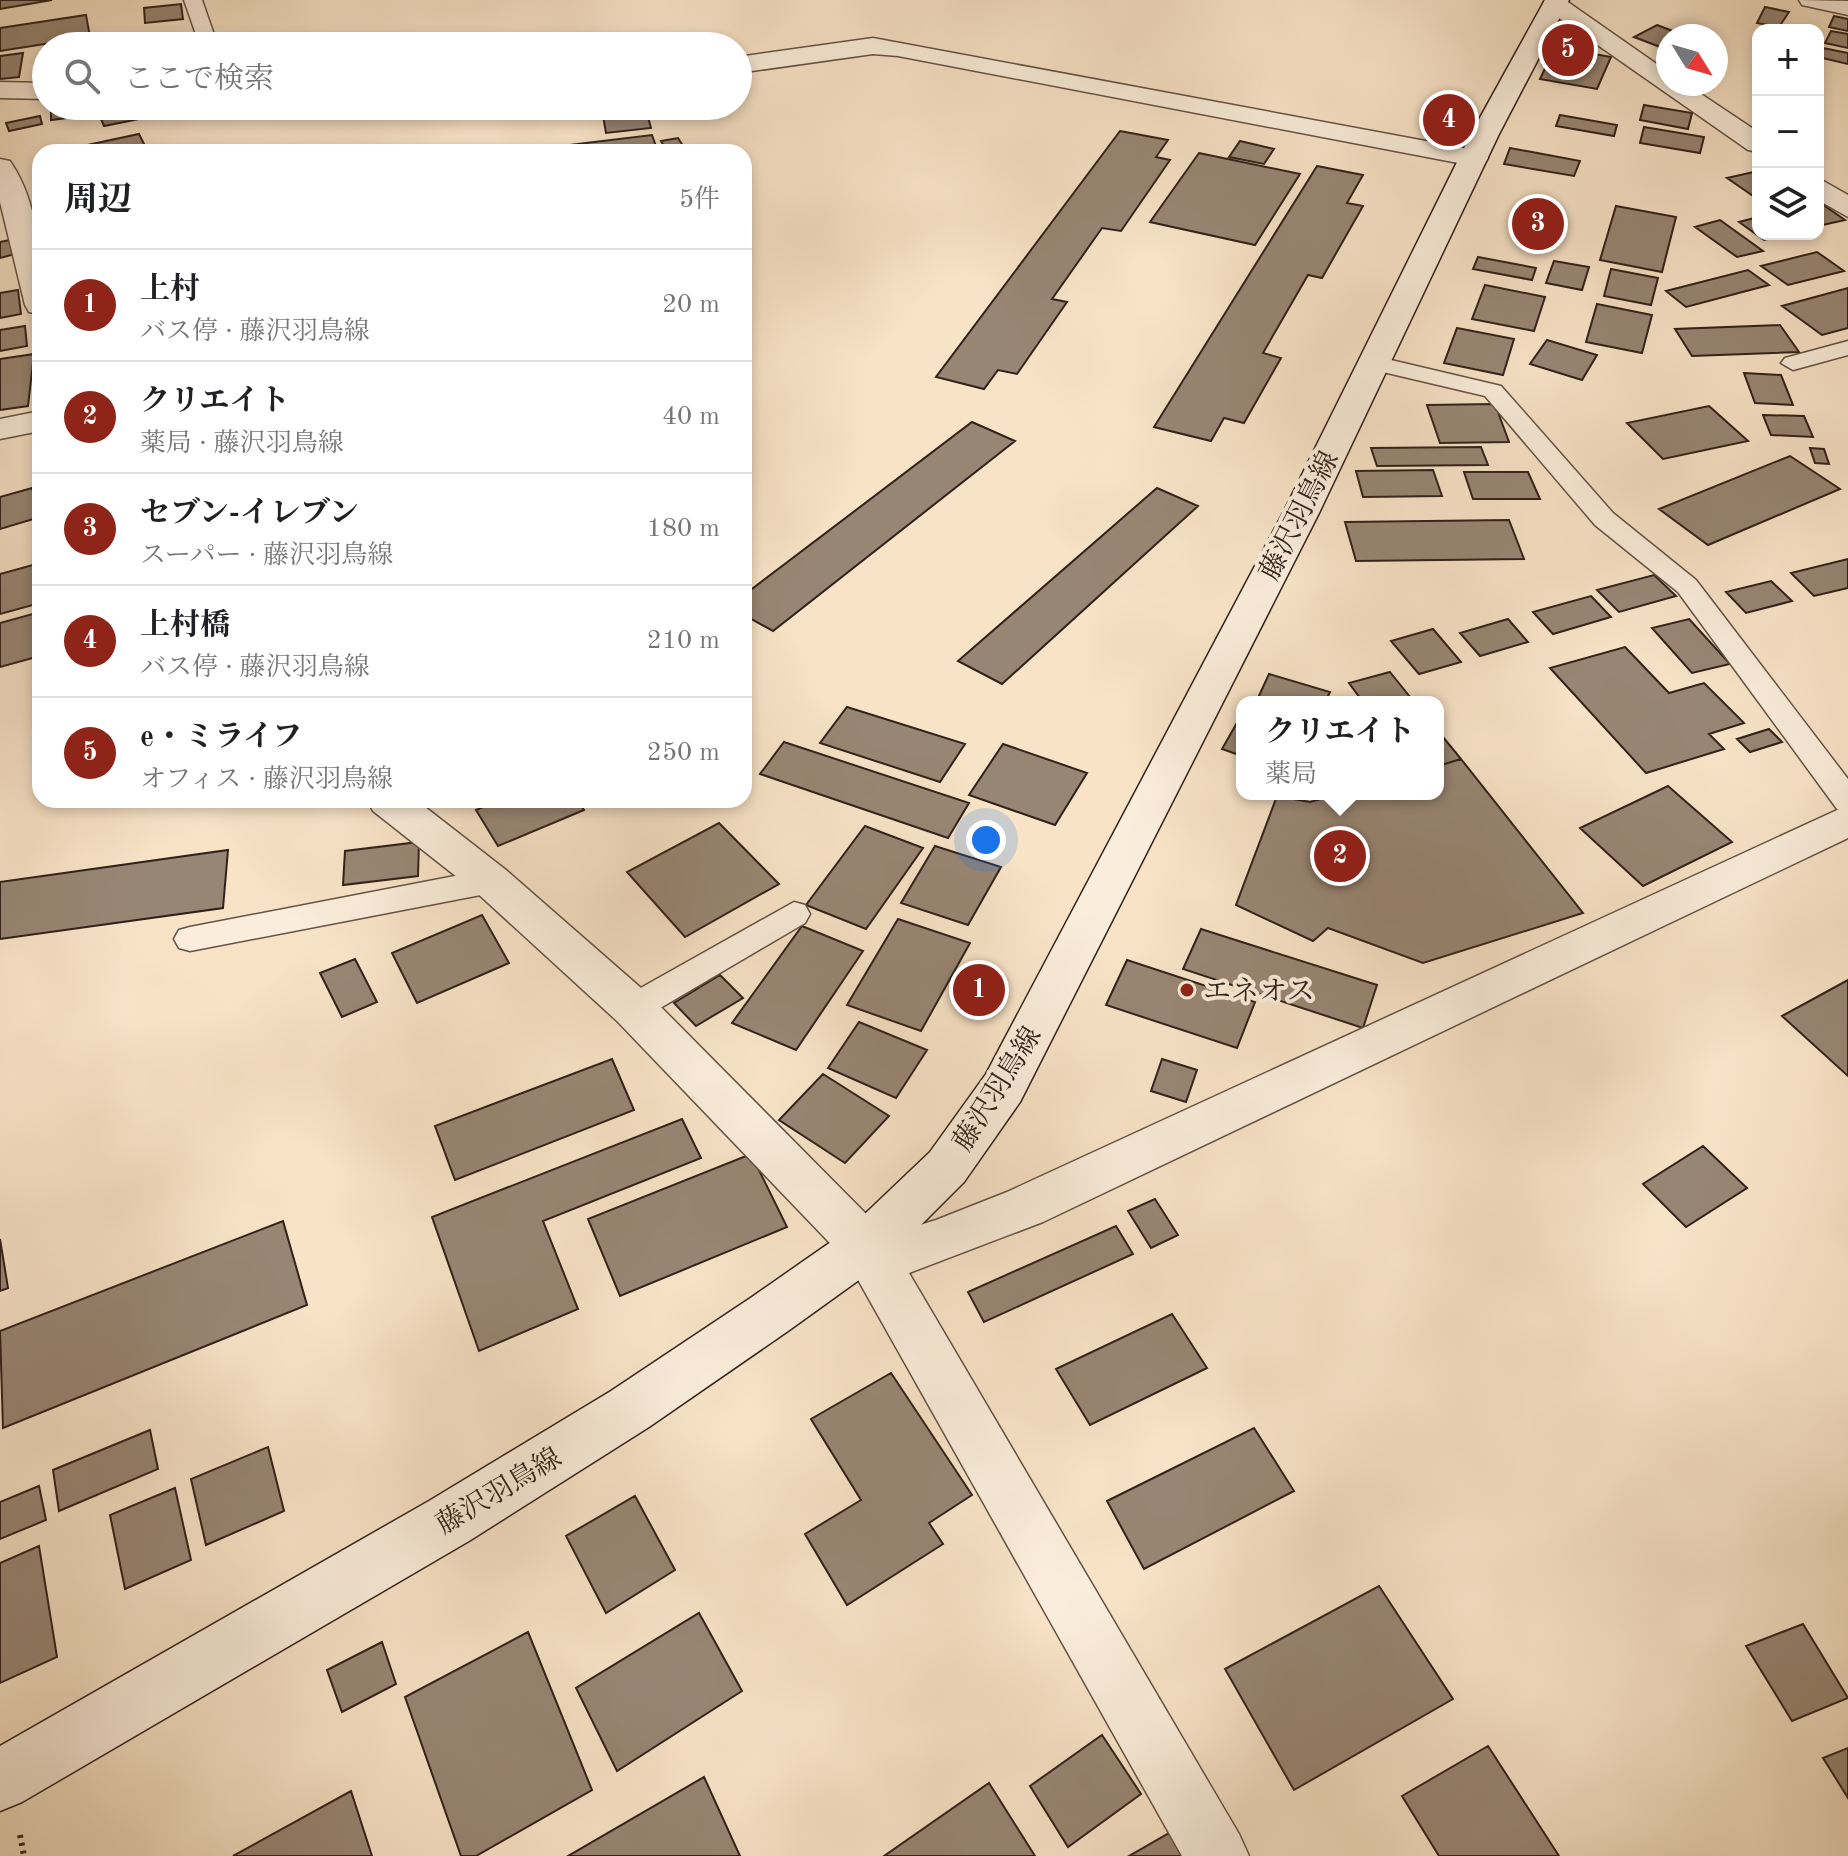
<!DOCTYPE html>
<html lang="ja">
<meta charset="utf-8">
<style>
body{margin:0;font-family:"Old Standard TT","Noto Serif JP",serif;background:#f6f6f6;color:#202124}
.controls{position:absolute;right:24px;top:24px;display:grid;overflow:hidden;border-radius:16px;box-shadow:0 4px 12px #0003}
.controls button{width:72px;height:72px;display:grid;place-items:center;padding:0;border:0;border-bottom:2px solid #e0e0e0;background:#fff;color:#202124;font:40px sans-serif}
.compass{position:absolute;left:1656px;top:24px;width:72px;height:72px;border-radius:50%;background:#fff;box-shadow:0 4px 12px #0003;rotate:127deg}
.you{position:absolute;left:986px;top:840px;width:28px;height:28px;margin:-20px;border:6px solid #fff;border-radius:50%;background:#1a73e8;box-shadow:0 0 0 12px #1a73e833}
.badge{display:grid;place-items:center;width:52px;height:52px;border-radius:50%;background:#8f2418;color:#fff;font-size:26px;font-weight:700}
.pin{position:absolute;translate:-50% -50%;border:4px solid #fff;box-shadow:0 2px 8px #0006}
.popup{position:absolute;left:1236px;top:696px;width:208px;height:104px;box-sizing:border-box;display:grid;place-content:center;border-radius:16px;background:#fff;filter:drop-shadow(0 2px 6px #0005);font-size:26px;white-space:nowrap;color:#757577}
.popup b{font-size:30px;color:#202124}
.popup::after{content:'';position:absolute;left:50%;top:100%;margin-left:-16px;border:16px solid transparent;border-top-color:#fff}
.list{margin:0;padding:0;list-style:none}
h2{display:flex;justify-content:space-between;align-items:center;height:104px;margin:0;padding:0 32px;font-size:34px}
h2 small{font-size:26px;font-weight:400;color:#757577}
.list li{display:grid;grid-template-columns:52px 1fr auto;gap:24px;align-items:center;box-sizing:border-box;height:112px;padding:0 32px;border-top:2px solid #e0e0e0}
.list b{display:block;font-size:30px;white-space:nowrap}
.list p{margin:0;font-size:26px;white-space:nowrap;color:#757577}
.list em{font-size:26px;font-style:normal;color:#757577}
.icon{flex:none;width:44px;height:44px;fill:none;stroke:currentColor;stroke-width:2;stroke-linecap:round;stroke-linejoin:round}
.map{position:relative;flex:none;width:1848px;height:1856px;overflow:hidden}
.search{position:absolute;background:#fff;box-shadow:0 4px 12px #0003;left:32px;top:32px;width:720px;height:88px;display:flex;align-items:center;gap:20px;box-sizing:border-box;padding:0 28px;border-radius:44px;color:#757577;font-size:30px}
.panel{position:absolute;background:#fff;box-shadow:0 4px 12px #0003;left:32px;top:144px;width:720px;height:664px;border-radius:24px}
.map>svg:first-child{display:block}
.building{fill:#988674;stroke:#31211a;stroke-width:2}
.lines{fill:none;stroke-linecap:round;stroke-linejoin:round}
.lane-casing{stroke:#635245;stroke-width:3}
.street-casing{stroke:#635245;stroke-width:3}
.secondary-casing{stroke:#31211a;stroke-width:3}
.path{stroke:#31211a;stroke-width:6;stroke-dasharray:3 5;stroke-linecap:butt}
.lane{fill:#faeddb;fill-rule:evenodd}
.street{fill:#faeddb;fill-rule:evenodd}
.secondary{fill:#faeddb;fill-rule:evenodd}
.poi-dot{fill:#8f2418;stroke:#faeddb;stroke-width:3}
.labels{text-anchor:middle;stroke-width:8;stroke-linejoin:round;paint-order:stroke}
.street-label{font-size:28px;fill:#31211a;stroke:#faeddb}
.poi-label{font-size:28px;fill:#31211a;stroke:#faeddb;text-anchor:start}
</style>
<div class="map">
<svg width="1848" height="1856" viewBox="0 0 1848 1856">
<rect width="100%" height="100%" fill="#f8e3c7"/>
<filter id="stains"><feTurbulence type="fractalNoise" baseFrequency=".0025" numOctaves="4"/><feColorMatrix values="0 0 0 0 .2 0 0 0 0 .09 0 0 0 0 .02 0 0 0 .5 -.17"/></filter>
<radialGradient id="worn" r=".72"><stop offset=".6" stop-color="#630" stop-opacity="0"/><stop offset="1" stop-color="#630" stop-opacity=".3"/></radialGradient>
<path class="building" d="M0,0H52L0,9Z
M181,4L183,19L145,23L144,8Z
M1765,7L1789,12L1779,27L1757,23Z
M86,15L90,37L0,51V28Z
M1834,16L1848,19V31L1829,27Z
M1657,25L1686,36H1668V50L1634,37Z
M1831,31L1848,34V48L1825,43Z
M131,36L132,46H91V42Z
M1555,47L1611,57L1597,89L1540,79Z
M1818,47L1848,53V64L1818,57Z
M23,53L19,77L0,79V56Z
M1644,105L1692,113L1688,129L1640,120Z
M51,106H82L81,116L51,120Z
M645,106L651,128L606,133L602,110Z
M134,107L139,119L104,126L99,114Z
M1560,115L1617,125L1614,136L1556,126Z
M40,116L42,124L9,131L6,123Z
M1644,127L1704,137L1700,153L1640,143Z
M1120,131L1168,140L1156,157L1170,160L1121,231L1102,228L1052,299L1067,302L1017,374L998,370L984,389L936,377Z
M139,134L148,152L64,150Z
M652,135L658,152H554L552,147Z
M678,138L687,152H667L661,141Z
M1240,141L1274,149L1264,164L1229,157Z
M1510,148L1580,161L1574,176L1504,164Z
M1199,153L1300,174L1255,245L1150,222Z
M1317,166L1363,175L1347,203L1363,206L1322,278L1308,275L1263,353L1281,358L1244,423L1224,418L1211,441L1154,427Z
M1758,171L1756,198L1727,178Z
M1818,202H1819L1845,220L1818,226Z
M1616,206L1676,217L1662,272L1600,260Z
M1758,217V234H1787L1764,240L1739,222Z
M1720,220L1763,251L1737,257L1695,227Z
M15,239L19,253L0,258V242Z
M1817,252L1844,271L1788,285L1761,266Z
M1478,257L1536,268L1532,280L1473,269Z
M1554,261L1589,267L1582,290L1546,283Z
M1611,269L1658,278L1651,305L1604,296Z
M1748,270L1769,285L1686,307L1666,291Z
M1485,285L1545,297L1534,331L1472,319Z
M1848,288V328L1822,335L1782,306Z
M18,290L21,314L0,318V293Z
M1597,304L1652,315L1642,353L1586,342Z
M1780,325L1799,352L1692,356L1675,329Z
M25,326L27,346L0,351V330Z
M1457,328L1514,339L1503,375L1444,363Z
M1547,340L1597,355L1582,380L1530,364Z
M34,354L28,406L0,410V359Z
M1744,373L1781,375L1793,405L1755,403Z
M1495,404L1509,442L1440,443L1427,405Z
M1709,406L1748,441L1663,459L1627,423Z
M1763,415L1804,416L1813,437L1771,435Z
M972,422L1015,441L773,631L744,615V595Z
M1481,447L1488,465L1377,466L1371,448Z
M1810,448L1824,449L1829,464L1815,463Z
M1790,456L1840,489L1708,545L1659,509Z
M1433,470L1442,496L1363,497L1356,471Z
M1464,472H1528L1540,499H1473Z
M32,488L40,517L0,529V497Z
M1157,488L1198,506L1002,684L958,661Z
M1509,520L1524,559L1356,561L1345,522Z
M1848,559V588L1814,596L1791,573Z
M40,563V603L0,614V574Z
M1654,575L1676,596L1619,612L1597,590Z
M1771,581L1792,601L1746,613L1726,592Z
M1591,596L1611,617L1553,634L1533,612Z
M40,612V656L0,667V623Z
M1508,619L1528,642L1480,656L1460,633Z
M1689,619L1730,664L1692,673L1652,628Z
M1433,629L1461,662L1419,674L1391,641Z
M1625,647L1669,693L1704,683L1744,723L1709,734L1724,749L1646,773L1550,668Z
M1390,672L1414,702H1363L1349,683Z
M1269,674L1330,692L1325,702L1257,700Z
M847,707L965,744L940,782L820,743Z
M1242,714V756L1222,749Z
M1769,729L1782,742L1750,752L1737,739Z
M1438,731L1461,759L1438,766Z
M784,742L969,803L948,838L760,774Z
M1003,744L1087,773L1055,825L969,795Z
M1461,759L1583,913L1423,963L1328,928L1313,941L1236,905L1277,796L1310,802L1339,794H1438V766Z
M1668,786L1732,842L1643,886L1580,828Z
M500,800H577L584,810L498,846L476,810Z
M719,823L779,884L685,937L627,872Z
M865,826L923,848L866,929L806,905Z
M419,842L418,876L343,885L345,851Z
M935,846L1001,867L968,925L901,903Z
M228,850L223,908L0,939V882Z
M482,915L509,963L417,1003L392,953Z
M898,919L970,943L921,1031L847,1005Z
M802,926L863,951L796,1050L732,1023Z
M1201,929L1377,985L1363,1028L1183,969Z
M355,959L377,1002L342,1017L320,973Z
M1127,960L1255,1002L1237,1048L1106,1005Z
M720,975L743,998L696,1026L674,1003Z
M1848,980V1076L1782,1016Z
M859,1022L927,1050L896,1098L828,1068Z
M612,1059L634,1110L455,1180L435,1126Z
M1162,1059L1197,1070L1186,1102L1151,1091Z
M823,1074L889,1116L845,1163L779,1120Z
M682,1119L701,1158L543,1221L578,1309L479,1351L432,1217Z
M1703,1146L1747,1188L1686,1227L1643,1184Z
M751,1154L787,1227L620,1296L588,1219Z
M1155,1199L1178,1235L1151,1248L1128,1211Z
M283,1221L307,1305L3,1428L0,1331Z
M1116,1226L1133,1254L984,1322L968,1292Z
M0,1239L8,1288L0,1291Z
M1172,1314L1207,1368L1090,1425L1056,1369Z
M891,1373L972,1495L929,1523L943,1544L847,1605L805,1534L861,1500L811,1419Z
M1254,1428L1294,1491L1144,1569L1107,1501Z
M150,1430L158,1469L59,1511L53,1470Z
M268,1447L284,1511L206,1545L191,1479Z
M39,1486L46,1520L0,1539V1502Z
M175,1488L191,1560L125,1589L110,1515Z
M635,1496L675,1570L606,1613L566,1536Z
M39,1546L57,1657L0,1683V1563Z
M1379,1586L1453,1699L1294,1790L1225,1669Z
M699,1613L742,1691L617,1771L576,1688Z
M1803,1624L1848,1698L1792,1721L1746,1646Z
M528,1632L592,1790L476,1856H461L405,1697Z
M382,1642L396,1684L342,1712L327,1670Z
M1102,1735L1141,1794L1068,1847L1030,1786Z
M1488,1746L1559,1856H1439L1402,1796Z
M1848,1748V1798L1823,1758Z
M704,1777L740,1856H568Z
M989,1783L1035,1856H884Z
M351,1791L372,1856H233Z
M1171,1832L1184,1856H1129Z"/>
<g class="lines">
<g class="lane-casing">
<path id="lane" d="M184,0H202L218,46H200Z
M1848,341V355L1793,370L1781,363L1785,358Z
M1374,356L1501,386L1613,513L1696,580L1848,779V812L1837,809L1678,592L1595,525L1485,396L1366,368L1362,363Z
M491,869L502,873L507,881L502,889L491,893L190,951L179,948L174,939L179,930L190,927Z
M794,902L805,905L810,914L805,923L645,1017L633,1021L621,1017L616,1008L621,999Z"/>
</g>
<g class="street-casing">
<path id="street" d="M1545,0H1565L1668,72V84H1686L1758,132V152L1748,150L1546,9L1543,4Z
M1799,0L1848,1V15L1802,5Z
M873,38L1474,150L1484,152L1488,158L1484,164L1474,166L898,56L873,54L738,73V57Z
M0,82L46,83V99L0,98Z
M0,159L10,161C41,206 40,262 40,314L29,312L25,305L0,202Z
M1818,178L1848,195V217L1818,200Z
M40,411V431L0,439V419Z
M367,800H416L506,870L649,995L887,1235L936,1220L1007,1192L1848,805V838L1043,1222L909,1273L1239,1834L1249,1856H1182L848,1262L617,1021L476,892L373,811Z"/>
</g>
<g class="secondary-casing">
<path id="secondary" d="M1545,0H1569L1499,134L1319,513L1020,1102L964,1182L884,1262L788,1331L649,1427L469,1541L22,1802L0,1811V1746L429,1501L611,1391L752,1297L848,1230L930,1152L986,1074L1283,513L1471,134Z"/>
</g>
<path class="path" d="M20,1835L24,1856"/>
<use href="#lane" class="lane"/>
<use href="#street" class="street"/>
<use href="#secondary" class="secondary"/>
</g>
<circle class="poi-dot" cx="1187" cy="990" r="8"/>
<g class="labels">
<g class="street-label">
<text transform="translate(1298 515) rotate(-63)" y="10">藤沢羽鳥線</text>
<text transform="translate(996 1088) rotate(-58)" y="10">藤沢羽鳥線</text>
<text transform="translate(498 1490) rotate(-31)" y="10">藤沢羽鳥線</text>
</g>
<g class="poi-label">
<text x="1203" y="1000">エネオス</text>
</g>
</g>
<rect width="100%" height="100%" filter="url(#stains)"/>
<rect width="100%" height="100%" fill="url(#worn)"/>
</svg>
<div class="controls">
<button>+</button>
<button>−</button>
<button><svg class="icon" aria-label="layers" viewBox="0 0 24 24"><path d="M12 4l9 5-9 5-9-5zM3 14l9 5 9-5"/></svg></button>
</div>
<svg class="compass" viewBox="-18 -18 36 36"><path d="M0-13l5 13h-10z" fill="#e53935"/><path d="M0 13l5-13h-10z" fill="#757577"/></svg>
<div class="you"></div>
<div class="pin badge" style="left:979px;top:990px">1</div>
<div class="pin badge" style="left:1340px;top:856px">2</div>
<div class="popup"><b>クリエイト</b>薬局</div>
<div class="pin badge" style="left:1538px;top:224px">3</div>
<div class="pin badge" style="left:1449px;top:120px">4</div>
<div class="pin badge" style="left:1568px;top:50px">5</div>
<div class="search"><svg class="icon" aria-label="search" viewBox="0 0 24 24"><circle cx="10" cy="10" r="6"/><path d="M15 15l6 6"/></svg>ここで検索</div>
<section class="panel">
<h2>周辺<small>5件</small></h2>
<ul class="list">
<li><span class="badge">1</span><div><b>上村</b><p>バス停 · 藤沢羽鳥線</p></div><em>20 m</em></li>
<li><span class="badge">2</span><div><b>クリエイト</b><p>薬局 · 藤沢羽鳥線</p></div><em>40 m</em></li>
<li><span class="badge">3</span><div><b>セブン-イレブン</b><p>スーパー · 藤沢羽鳥線</p></div><em>180 m</em></li>
<li><span class="badge">4</span><div><b>上村橋</b><p>バス停 · 藤沢羽鳥線</p></div><em>210 m</em></li>
<li><span class="badge">5</span><div><b>e・ミライフ</b><p>オフィス · 藤沢羽鳥線</p></div><em>250 m</em></li>
</ul>
</section>
</div>
